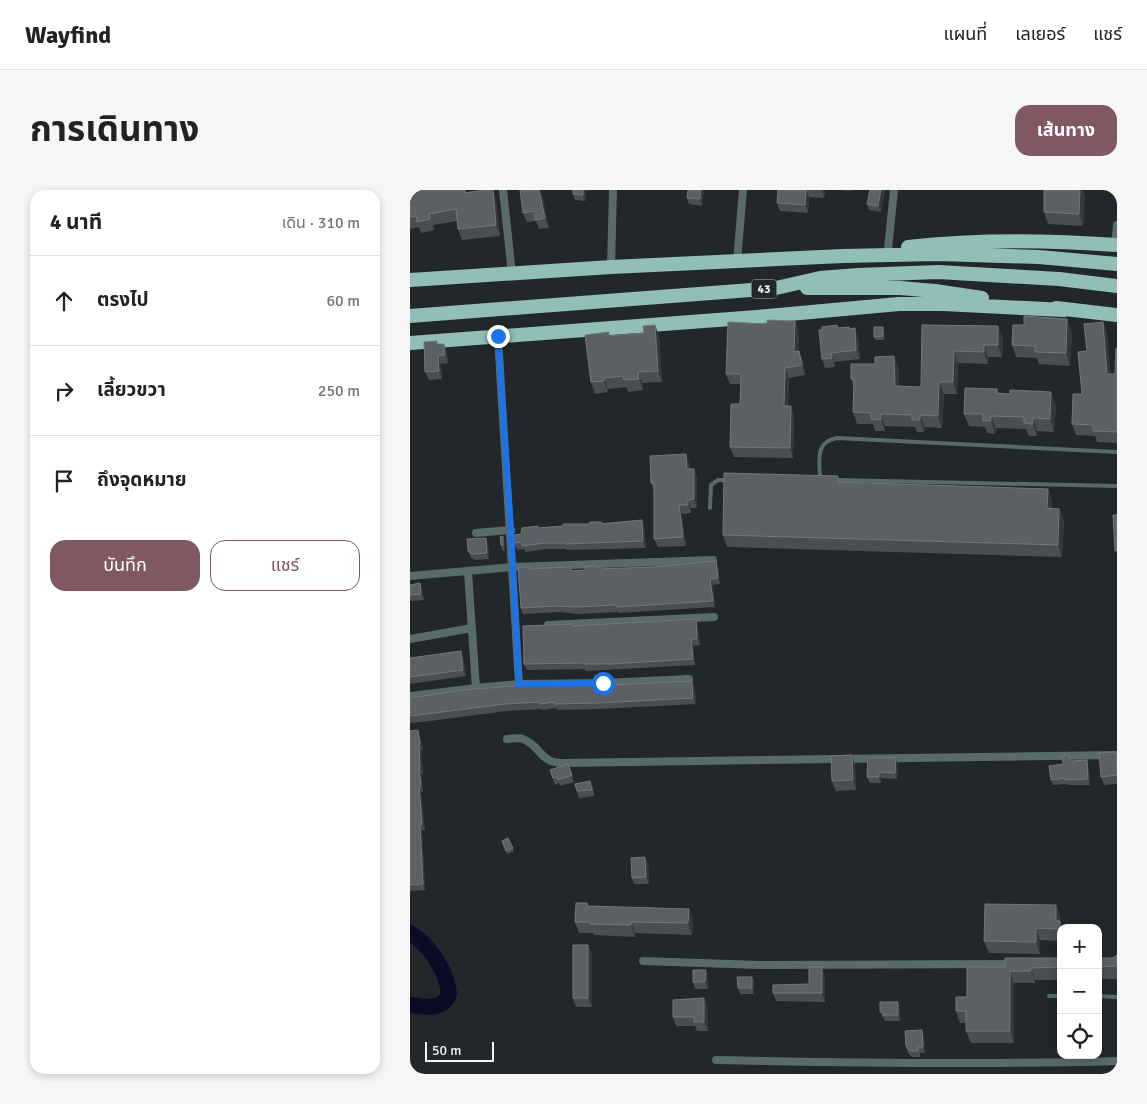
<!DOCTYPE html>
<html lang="th">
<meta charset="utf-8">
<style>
body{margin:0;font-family:Signika,"Noto Sans Thai",sans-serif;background:#f6f6f6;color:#222}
.controls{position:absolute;right:15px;bottom:15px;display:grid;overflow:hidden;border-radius:10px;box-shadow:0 2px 8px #0003}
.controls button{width:45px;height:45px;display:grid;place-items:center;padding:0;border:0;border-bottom:1px solid #e0e0e0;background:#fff;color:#222;font:25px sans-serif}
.scale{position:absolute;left:15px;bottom:12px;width:69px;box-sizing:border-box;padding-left:5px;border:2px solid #f0f4f5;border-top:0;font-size:14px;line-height:18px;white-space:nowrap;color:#f0f4f5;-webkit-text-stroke:4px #22282a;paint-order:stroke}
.stop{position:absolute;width:15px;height:15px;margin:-11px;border:4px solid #1a73e8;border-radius:50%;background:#fff}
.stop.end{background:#1a73e8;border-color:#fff;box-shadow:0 1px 5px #0008}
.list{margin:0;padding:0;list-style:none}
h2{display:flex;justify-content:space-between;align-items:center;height:65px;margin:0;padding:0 20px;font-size:21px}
h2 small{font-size:16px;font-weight:400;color:#767676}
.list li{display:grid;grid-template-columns:32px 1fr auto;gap:15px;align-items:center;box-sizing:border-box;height:90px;padding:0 20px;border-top:1px solid #e0e0e0}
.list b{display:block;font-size:19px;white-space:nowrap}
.list em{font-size:16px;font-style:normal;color:#767676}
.actions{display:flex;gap:10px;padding:15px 20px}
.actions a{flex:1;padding:11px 0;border:1px solid #805861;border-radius:15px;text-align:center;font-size:18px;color:#805861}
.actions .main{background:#805861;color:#fff}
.icon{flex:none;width:28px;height:28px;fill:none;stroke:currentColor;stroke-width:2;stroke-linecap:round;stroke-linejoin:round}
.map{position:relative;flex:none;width:707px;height:884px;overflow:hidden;border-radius:15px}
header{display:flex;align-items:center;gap:30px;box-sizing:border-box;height:70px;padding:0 25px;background:#fff;border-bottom:1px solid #e0e0e0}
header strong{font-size:24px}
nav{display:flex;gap:28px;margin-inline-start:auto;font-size:18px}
.intro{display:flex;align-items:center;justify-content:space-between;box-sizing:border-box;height:120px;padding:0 30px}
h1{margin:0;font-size:35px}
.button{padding:12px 22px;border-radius:15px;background:#805861;color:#fff;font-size:18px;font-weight:700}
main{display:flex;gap:30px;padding:0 30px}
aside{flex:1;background:#fff;border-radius:15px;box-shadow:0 2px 8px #0003}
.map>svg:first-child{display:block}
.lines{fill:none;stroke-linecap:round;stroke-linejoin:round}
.river{stroke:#0a0c25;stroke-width:16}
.service{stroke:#586b69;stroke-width:4}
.minor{stroke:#586b69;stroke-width:8}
.trunk{stroke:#92beb8;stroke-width:14}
.wall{fill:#4a4e52}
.shaded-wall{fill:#32383b}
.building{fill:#5b6064;stroke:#73777a}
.route{stroke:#1a73e8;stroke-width:6}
.labels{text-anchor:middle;stroke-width:5;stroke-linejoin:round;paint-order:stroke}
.shield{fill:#22282a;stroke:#b2b7b8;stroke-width:1}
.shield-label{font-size:12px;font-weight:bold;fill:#f0f4f5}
</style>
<header>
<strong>Wayfind</strong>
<nav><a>แผนที่</a><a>เลเยอร์</a><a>แชร์</a></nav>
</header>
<div class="intro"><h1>การเดินทาง</h1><a class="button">เส้นทาง</a></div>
<main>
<aside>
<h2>4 นาที<small>เดิน · 310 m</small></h2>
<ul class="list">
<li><svg class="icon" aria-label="ahead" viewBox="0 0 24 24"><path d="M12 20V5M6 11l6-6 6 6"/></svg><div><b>ตรงไป</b></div><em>60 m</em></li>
<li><svg class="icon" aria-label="right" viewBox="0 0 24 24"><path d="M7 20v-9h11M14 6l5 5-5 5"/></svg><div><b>เลี้ยวขวา</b></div><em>250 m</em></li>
<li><svg class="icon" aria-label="arrive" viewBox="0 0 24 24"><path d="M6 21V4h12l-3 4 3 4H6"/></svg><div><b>ถึงจุดหมาย</b></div></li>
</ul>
<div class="actions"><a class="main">บันทึก</a><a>แชร์</a></div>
</aside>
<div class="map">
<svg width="707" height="884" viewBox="0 0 707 884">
<rect width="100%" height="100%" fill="#22282a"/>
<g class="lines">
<path class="river" d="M0,743C19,754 37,781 39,804C33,821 14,817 0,815"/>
<path class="service" d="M410,290C410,271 404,252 427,248L707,262
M427,290L707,296
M300,318L301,295L308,290H317
M639,806H651
M688,806L707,807"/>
<path class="minor" d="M93,0L102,84
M705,55L707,35
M478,59L484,0
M327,71L333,0
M201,77L203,0
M88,147L102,377L303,370
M66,343L101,340
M58,382L66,498L109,494L193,493L279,489
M0,386L102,377L109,494
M138,435L304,427
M0,449L62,438
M0,506L66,498
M97,549C102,549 108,547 113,549C130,555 130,573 152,573L707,565
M233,771L350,775L604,774
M306,870C440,873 574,875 707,871"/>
<path class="trunk" d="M498,57C567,49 638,50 707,55
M0,90L201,77L433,66L528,64L629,67L707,74
M397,98H490L525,101L572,108
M646,118L707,125
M0,126L366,98L410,88L448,85L528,82L649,89L707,96
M0,153L347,127L489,114H533L654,120"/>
</g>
<path class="wall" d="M0,0L57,2L83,0L86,10L90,46L52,50L48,39L47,31L23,35L24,40L11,43L9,37L0,39Z
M163,0H181L176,1L175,11L165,10L163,4Z
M294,0L292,16L279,14L277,8Z
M368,0H415L414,8L399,7L398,23L370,21L367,13Z
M429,0H441V1Z
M475,0L471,22L459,20L457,14Z
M675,4L673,36L638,34L634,22Z
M132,5L139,38L129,39L126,31L117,32L113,23Z
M693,132L697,143L700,184H705L707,158V253L687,252L685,246L666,245L662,234L672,204L677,161Z
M245,135L249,147L252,192L232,193L233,200L218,202L216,197L198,199V202L185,204L181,192L200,146L234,143Z
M427,135L428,138L439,137L440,139L448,147L450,169L424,172L425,177L415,178L412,169V140Z
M512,135L593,147L592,167H578V174L548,173L547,204H534L532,238L515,237L514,242H507L505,237L475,236V241H465L463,234H447L443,222L444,196L441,189L489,178V197H511Z
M474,140V150H465L464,147Z
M389,141L388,161L393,171L395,185L379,188L378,216H381L384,226L383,268L324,267L320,257L330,214L331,194H320L316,184Z
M662,142L660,176L629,174L627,168L606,167L602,155Z
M28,154L37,162L38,173L31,174L32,189L19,190L15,182Z
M589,203L646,214L644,242L627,241V246H619L616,239L586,238L585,244L577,243L575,237L559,236L554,224Z
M279,273L280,279H284L287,288V318H281V323L272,324L276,356L248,357L244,349V300L241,293Z
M431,292L638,299L642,311V318L649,319L654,331L652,367L317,357L313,345Z
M232,330L234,337L236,358L157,360L156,359H137L115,362L114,359L107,360L104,353L111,344L129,338L180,334L192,332V333Z
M95,353V361H93L91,355Z
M78,354L79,369L65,370L61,368L58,361Z
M306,371L308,377L310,394L303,395L305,417L209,423L208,422L168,424L150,422L113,424L111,418L119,377L120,379L162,381L175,380L188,376V379L243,377Z
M10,393L12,399L14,410L0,411V395Z
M286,429L288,436L290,455L283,456L285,475L175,481V479L117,480L114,474L163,434L164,436Z
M53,467L56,486L0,494V468Z
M126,496L285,498L286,514L190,519L147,520L146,518L132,520V519L97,521L12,532L0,533V508L69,499Z
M0,541L10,546L13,560H11L13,584H11L13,602H11L15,640H12L15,700L0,701Z
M707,564V594L694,595L691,587Z
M486,568L488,574L487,589L471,588V593H460L457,587Z
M677,570L678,576L680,595H657V594L643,595L641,590L653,574L662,571Z
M158,574L164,592L150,596L149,593L145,595L140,580Z
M445,574L446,600L426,601L422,591Z
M183,597L184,606L169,608L167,601Z
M98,648L104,661L97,664L92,651Z
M235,667L238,673L239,694H224L222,688Z
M177,713L179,716L279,719L283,731L282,745L225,743V747L184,745L183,743H169L165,732Z
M651,727V751L630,750V764L579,763L574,751Z
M178,755L182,764V817H166L163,808Z
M707,765V789H688V768H703Z
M651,766V790H625V793H604V853H561L556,841V833H550L546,821L557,807L595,777L647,768Z
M298,786V799H285L283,792Z
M415,786V812L366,811L363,803L399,794Z
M342,787L344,793V804H330L328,798Z
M297,816L298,841H287L285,836H266L263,827Z
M490,818V831H475L474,828H473L470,822Z
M514,846L515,863H510V867H502L498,863L496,856Z"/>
<path class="shaded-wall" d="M83,0L86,10L90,46L86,35Z
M129,0L132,5L139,38L135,28Z
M173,0H175L176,1L175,11L173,5Z
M291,0H294L292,16L290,9Z
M396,0L399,7L398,23L395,15Z
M412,0H415L414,8Z
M471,0H475L471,22L468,16Z
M670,0H674L675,4L673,36L669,24Z
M657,129L662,142L660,176L656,163Z
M385,131L389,141L388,172L384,162Z
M693,132L697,143L702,196L697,184Z
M245,135L249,147L252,192L248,181Z
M588,136L593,147L592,167L588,155Z
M445,138L448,147L450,169L446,160Z
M34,154L37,162L38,173L35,165Z
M574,155L578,167V174L574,162Z
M389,161L393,171L395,185L392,175Z
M544,161L548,173L547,204L543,192Z
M421,163L424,172L425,177L422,168Z
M28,165L31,174L32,189L29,181Z
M484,166L489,178V208L485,196Z
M375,178L379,188L377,226L374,216Z
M228,182L232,193L233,200L229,189Z
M194,188L198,199V202L194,191Z
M529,192L534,204L532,238L528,226Z
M641,202L646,214L644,242L640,229Z
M381,216L384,226L383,268L380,258Z
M471,224L475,236V241L471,230Z
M510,225L515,237L514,242L510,230Z
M581,226L586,238L585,244L581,231Z
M623,228L627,241V246L623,234Z
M276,264L279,273L280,288L277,279Z
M284,279L287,288V318L284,309Z
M638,299L642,311L641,330L637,318Z
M278,310L281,318V323L278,315Z
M269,315L272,324L276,356L273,347Z
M649,319L654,331L652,367L648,355Z
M232,330L234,337L236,358L233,351Z
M93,346L95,353V361L93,355Z
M76,348L78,354L79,369L77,363Z
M306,371L308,377L310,394L308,388Z
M300,389L303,395L305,417L303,411Z
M10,393L12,399L14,410L11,404Z
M286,429L288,436L290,455L287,449Z
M281,449L283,456L285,475L283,469Z
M51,461L53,467L56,486L53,480Z
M282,491L285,498L286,514L283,508Z
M8,540L10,546L13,560L10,554Z
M9,554L11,560L13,584L10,578Z
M442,565L445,574L446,600L443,590Z
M486,568L488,574L487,589L485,583Z
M677,570L678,576L680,595L678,589Z
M9,578L11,584L13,602L11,596Z
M469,582L471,588V593L469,587Z
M9,596L11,602L15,640L12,634Z
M10,634L12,640L15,700L13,694Z
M235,667L238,673L239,694L236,687Z
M646,715L651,727V734L652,738H651V741L646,731Z
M279,719L283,731L282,745L278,733Z
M221,732L225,743V747L221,735Z
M626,738L630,750V764L626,752Z
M178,755L182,764V817L178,808Z
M412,777L415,786V812L412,803Z
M621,778L625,790V793L621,781Z
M296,780L298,786V799L295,792Z
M600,781L604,793V853L600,841Z
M342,787L344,793V804L342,798Z
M294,808L297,816L298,841L294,832Z
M488,812L490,818V831L488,825Z
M512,840L514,846L515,863L513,857Z"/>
<path class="building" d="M0,0H55V3L74,0H83L86,35L48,39L46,19L19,24L20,29L7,32L6,26L0,27Z
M110,0H129L135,28L125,30L124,21L113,23Z
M163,0H173V5L163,4Z
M278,0H291L290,9L277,8Z
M368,0H396L395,15L367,13Z
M460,0H471L468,16L457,14Z
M634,0H670L669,24L634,22Z
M614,126L657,129L656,163L625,162V156L602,155L603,135H614Z
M357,130L385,131L384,162L389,161L392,175L375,178L374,216H381L380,258L320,257L321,214H330L331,184H316L318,132L357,134Z
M693,132L697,184H705L706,158H707V242L683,241V235L662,234L663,204H672L668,162L677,161L674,134Z
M245,135L248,181L228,182L229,189L214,190L213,186L194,188V191L181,192L175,145L199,142V146L234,143L233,136Z
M427,135L428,138L439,137L440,139L445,138L446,160L421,163L422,168L412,169L409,140H412V137Z
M512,135L588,136V155H574V162L544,161L543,192H529L528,226L510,225V230H502V225L471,224V230L461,229V223L443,222L444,189H441V174H465V167L484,166L485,196L511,197Z
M464,137H473V146L464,147Z
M27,151V154H34L35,165H28L29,181L15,182L14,152Z
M555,198L587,199V203L600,204V200L641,202L640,229L623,228V234L614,233V227L581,226V231H573V224H554Z
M276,264L277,279H284V309L278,310V315H269L273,347L244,349V293H241L240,266Z
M314,283L428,286V292L638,299L637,318L649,319L648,355L313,345Z
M703,325H707V361H705Z
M232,330L233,351L155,354L154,353H135L112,356V352L104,353V345L111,344L112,338L128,336V338L153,336V334H180V332H192V334Z
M93,346V355H91L90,347Z
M76,348L77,363L63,364L58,361L57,349Z
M306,371L308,388L300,389L303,411L207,417L206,415L166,417L147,416L111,418L108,378L119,377V379L161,377V381L175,380V377L188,376V379L243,377Z
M10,393L11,404L0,405V395Z
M286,429L287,449H281L283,469L201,474H173V473L114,474L113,436L163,434V436Z
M51,461L53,480L0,487V468Z
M282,491L283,508L188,513L144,514V512L130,514V512L95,514L0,526V508L68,498V499L125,494L126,496L140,494L141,496L184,495V496Z
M8,540L10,554H9L10,578H9L11,596H9L12,634H10L13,694L0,695V541Z
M706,562L707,585L691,587L689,563Z
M442,565L443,590L422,591L421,566Z
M652,566H660V571L677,570L678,589L655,590V588L641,590L639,576L653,574Z
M458,568H486L485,583L469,582V587H457Z
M158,574L162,585L148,590L147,587L143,588L140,580Z
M180,591L182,600L167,601L165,594Z
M98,648L103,658L96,661L92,651Z
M235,667L236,687L222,688L221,668Z
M166,713H177V716L279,719L278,733L221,732V735L180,734V732H165Z
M575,714L646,715V731H650V739L626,738V752L574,751Z
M163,755H178V808H163Z
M707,765V776L688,777V768H703Z
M651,766V777L621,778V781H600V841H556V821H546V807H557V777H595V768H647Z
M399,777H412V803H363V795L399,794Z
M283,780H296L295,792H283Z
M327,787H342V798H328Z
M294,808V832H284V827H263V810Z
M470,812H488V825H473V822H470Z
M512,840L513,857H508V861H500L496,856L495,841Z"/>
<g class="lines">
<path class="route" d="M88,146L101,340L109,494L193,493"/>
</g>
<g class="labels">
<rect class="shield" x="341.5" y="89.5" width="25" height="19" rx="4"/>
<g class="shield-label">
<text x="354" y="103">43</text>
</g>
</g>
</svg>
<div class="controls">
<button>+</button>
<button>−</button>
<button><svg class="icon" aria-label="locate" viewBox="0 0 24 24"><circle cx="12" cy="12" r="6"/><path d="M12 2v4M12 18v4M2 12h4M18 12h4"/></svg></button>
</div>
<div class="scale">50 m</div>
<div class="stop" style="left:193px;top:493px"></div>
<div class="stop end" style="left:88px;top:146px"></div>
</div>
</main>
